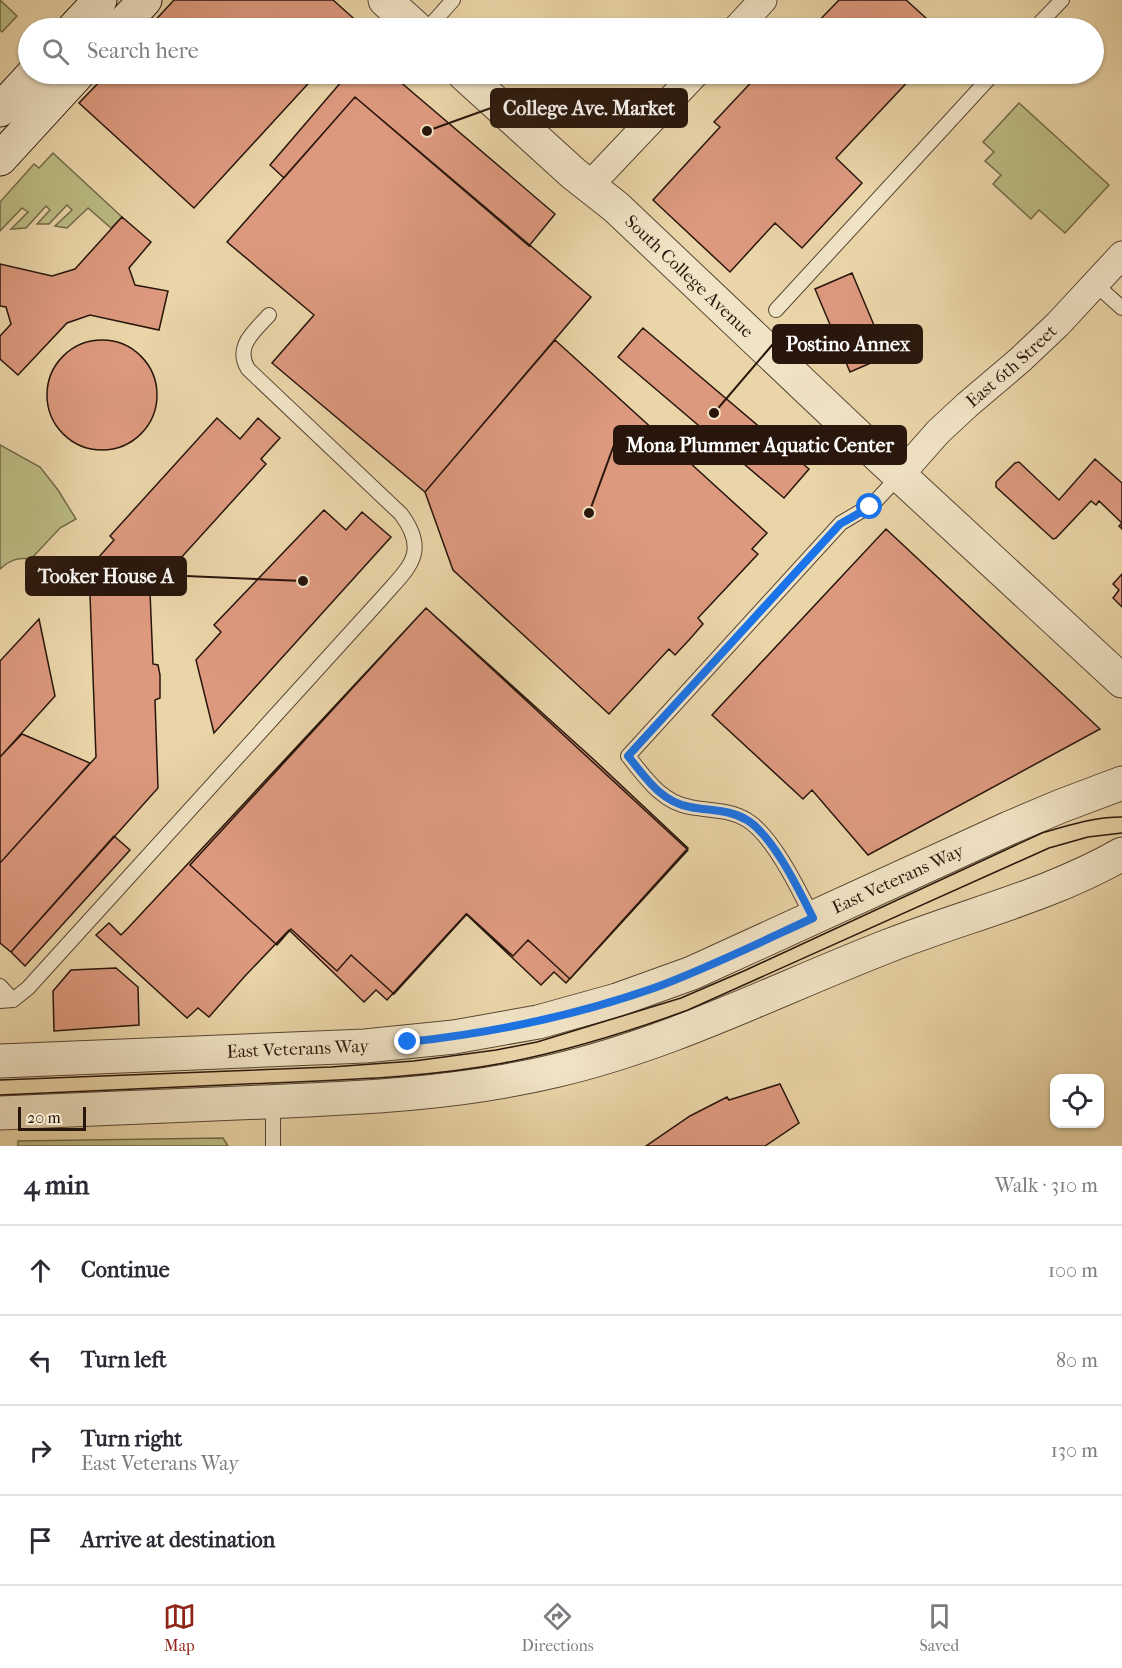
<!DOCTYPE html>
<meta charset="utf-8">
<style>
body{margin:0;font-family:"IM FELL French Canon",serif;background:#f2f2f3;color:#2b2b33}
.controls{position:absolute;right:18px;bottom:18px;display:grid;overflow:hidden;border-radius:12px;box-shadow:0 2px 4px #0004}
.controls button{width:54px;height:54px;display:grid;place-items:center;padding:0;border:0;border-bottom:2px solid #e1e1e2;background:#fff;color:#2b2b33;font:30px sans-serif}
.scale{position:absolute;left:18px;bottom:15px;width:68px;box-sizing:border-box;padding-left:6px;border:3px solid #28160c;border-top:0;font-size:16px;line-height:21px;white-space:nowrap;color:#28160c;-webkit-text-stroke:4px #f1e4c6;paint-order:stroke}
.stop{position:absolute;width:18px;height:18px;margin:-14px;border:4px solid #1a73e8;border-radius:50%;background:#fff}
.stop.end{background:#1a73e8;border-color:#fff;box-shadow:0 2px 6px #0008}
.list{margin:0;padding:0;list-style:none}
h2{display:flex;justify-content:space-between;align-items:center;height:78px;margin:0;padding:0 24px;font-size:26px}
h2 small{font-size:20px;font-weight:400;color:#7c7c81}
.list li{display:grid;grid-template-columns:39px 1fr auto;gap:18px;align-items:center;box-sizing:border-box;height:90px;padding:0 24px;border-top:2px solid #e1e1e2}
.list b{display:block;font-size:22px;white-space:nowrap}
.list p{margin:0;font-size:20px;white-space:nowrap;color:#7c7c81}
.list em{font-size:20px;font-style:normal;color:#7c7c81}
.icon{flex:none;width:33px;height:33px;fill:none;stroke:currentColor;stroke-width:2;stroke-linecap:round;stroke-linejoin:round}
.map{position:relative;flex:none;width:1122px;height:1146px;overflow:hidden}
.search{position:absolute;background:#fff;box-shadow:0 2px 4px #0004;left:18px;right:18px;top:18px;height:66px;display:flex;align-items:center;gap:15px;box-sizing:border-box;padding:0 21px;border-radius:33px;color:#7c7c81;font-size:22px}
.sheet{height:438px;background:#fff}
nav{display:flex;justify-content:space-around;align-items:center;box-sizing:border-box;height:84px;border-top:2px solid #e1e1e2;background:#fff;font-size:16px;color:#7c7c81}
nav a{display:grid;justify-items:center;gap:3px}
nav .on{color:#8f2418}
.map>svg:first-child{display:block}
.green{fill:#bcbc84;stroke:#726948;stroke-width:1.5}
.building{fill:#dd997e;stroke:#28160c;stroke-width:1.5}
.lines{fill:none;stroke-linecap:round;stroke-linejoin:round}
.service-casing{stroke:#584633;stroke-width:16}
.minor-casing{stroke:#584633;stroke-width:29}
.tertiary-casing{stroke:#584633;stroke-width:35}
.secondary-casing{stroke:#28160c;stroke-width:35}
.service{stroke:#f1e4c6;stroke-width:14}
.minor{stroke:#f1e4c6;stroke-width:27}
.tertiary{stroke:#f1e4c6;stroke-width:33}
.secondary{stroke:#f1e4c6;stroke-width:33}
.tram{stroke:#28160c;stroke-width:1.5}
.route{stroke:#1a73e8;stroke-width:8}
.labels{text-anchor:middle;stroke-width:6;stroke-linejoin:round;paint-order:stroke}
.street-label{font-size:18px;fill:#28160c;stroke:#f1e4c6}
.leader{fill:none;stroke:#28160c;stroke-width:2}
.callout-dot{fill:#28160c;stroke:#f1e4c6;stroke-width:2}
.callout{fill:#28160c;stroke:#28160c;stroke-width:2}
.callout-label{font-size:20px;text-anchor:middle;font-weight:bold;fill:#fff}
</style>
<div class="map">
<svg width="1122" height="1146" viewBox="0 0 1122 1146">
<rect width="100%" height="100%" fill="#ead5a8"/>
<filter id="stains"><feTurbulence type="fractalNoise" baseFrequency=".00333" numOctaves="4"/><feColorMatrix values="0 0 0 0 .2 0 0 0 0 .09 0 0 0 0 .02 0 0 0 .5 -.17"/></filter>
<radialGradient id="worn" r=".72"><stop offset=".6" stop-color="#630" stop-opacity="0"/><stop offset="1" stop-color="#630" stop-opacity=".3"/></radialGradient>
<path class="green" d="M0,0L17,16L2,32L0,30Z
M1019,103L1109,185L1065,233L1039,210L1031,219L993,184L1001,175L985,161L994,152L983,142Z
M53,153L122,217L111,228L88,208L67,228L55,226L72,210L67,205L49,224H37L50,210L46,206L26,228L11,229L28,212L22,208L0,231V202L34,164L39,168Z
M0,445L40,467L58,490L76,519L60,528L31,559C18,557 10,560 0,569Z
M223,1138L228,1146H18V1141Z"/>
<path class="building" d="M174,0H333L361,25L358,28H148Z
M174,0H333L361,25L358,28H148Z
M839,0H906L937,28H812Z
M107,74H317L194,208L79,103Z
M107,74H317L194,208L79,103Z
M348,74H391L555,214L529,246L355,97L284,178L270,165Z
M771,74H915L836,158L862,183L802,248L775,223L730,272L653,200L720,127L714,122L758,75L764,81Z
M355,97L591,297L425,492L272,363L314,315L227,242Z
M122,217L151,242L129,268L135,285L168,291L159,330L90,315L67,323L18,375L0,359V336L11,324L6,307L0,306V264L52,276L75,269Z
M852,273L887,356L850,372L815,289Z
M643,328L809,469L784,498L618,357Z
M555,340L767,533L752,549L758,554L698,618L703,624L689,640L675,655L669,649L609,714L453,570L425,492Z
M47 395a55 55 0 1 1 110 0a55 55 0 1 1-110 0Z
M217,418L240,439L258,418L280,438L261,459L266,464L150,592L153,664L158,665L160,675V698L155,700L158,788L11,952L0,943V863L96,757L89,568L114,540L110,536Z
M1095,459L1122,483V529L1119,526L1122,523L1099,501L1096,505L1091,501L1056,538L1053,539L996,487V482L1015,463L1019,462L1059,500Z
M324,510L346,530L362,512L391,537L214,733L196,660L221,632L214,625Z
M886,529L1100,729L868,855L812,790L803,799L712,715Z
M1122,574V607L1113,598L1119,590L1113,584Z
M426,608L591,757L688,848L566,983L554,972L541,985L466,914L387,1000L376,990L364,1002L289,930L245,976L209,1017L198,1008L187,1018L96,935L109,923L121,935L128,928Z
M426,608L688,850L570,979L528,940L513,956L467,914L394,994L351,955L337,971L291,929L277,945L190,865Z
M39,619L55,696L0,757V661Z
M22,734L90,763L0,863V757Z
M114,836L130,850L25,966L11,952Z
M116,968L138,987L139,1025L54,1031L53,991L71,970Z
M780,1084L799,1123L765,1146H646L690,1116L727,1097L729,1100Z"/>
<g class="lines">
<g class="service-casing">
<path id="service" d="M428,28L453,0
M1035,28L1062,0
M1095,284L1122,308
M776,310L993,74
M813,918C799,890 773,836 747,820C729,809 709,811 690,807C661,802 645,777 628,756L841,523L873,504L900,475
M0,986L13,1000
M0,1001L13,1000L28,988L382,598C408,568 430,553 401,514L248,369C234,346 255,331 269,315
M273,1146V1102"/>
</g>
<g class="minor-casing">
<g id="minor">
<path d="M737,28L763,0"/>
<path d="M588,187L695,74"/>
<path id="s1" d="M900,475L938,432L967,405L1020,360L1058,324L1122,255"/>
</g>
</g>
<g class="tertiary-casing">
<g id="tertiary">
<path d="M385,0L416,28"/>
<path id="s2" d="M464,74L574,174L616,207L882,459L1122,681"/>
<path id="s3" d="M0,1061L365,1046L454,1037L538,1022L617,1000L692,973L1009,828L1061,806L1122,783"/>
<path d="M0,1113C88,1109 176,1106 263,1102C361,1098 458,1094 554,1071C671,1044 777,989 888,946C966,915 1049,896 1122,854"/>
</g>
</g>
<g class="secondary-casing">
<path id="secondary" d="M74,28L100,0
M119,28L145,0
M0,110L33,74
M0,159L78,74"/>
</g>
<use href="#service" class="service"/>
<use href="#minor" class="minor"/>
<use href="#tertiary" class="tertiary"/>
<use href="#secondary" class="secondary"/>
<path class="tram" d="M0,1080L331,1067L414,1061L496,1050L537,1042L681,998L746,970L1042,833C1069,825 1094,817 1122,817
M0,1095C82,1091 164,1087 246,1084C332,1080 419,1079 504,1063C567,1051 628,1032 688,1010L1049,848L1088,837L1122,833"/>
</g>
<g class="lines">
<path class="route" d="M408,1042C492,1033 574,1016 654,988C708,968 761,942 813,918C799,890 773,836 747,820C729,809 709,811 690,807C661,802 645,777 628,756L840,524L870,507"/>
</g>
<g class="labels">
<g class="street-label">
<text dy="6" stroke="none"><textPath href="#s2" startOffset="303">South College Avenue</textPath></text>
<text dy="6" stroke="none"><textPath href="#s1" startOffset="156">East 6th Street</textPath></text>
<text dy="6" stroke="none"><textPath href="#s3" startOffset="928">East Veterans Way</textPath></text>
<text dy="6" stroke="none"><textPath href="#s3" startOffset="298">East Veterans Way</textPath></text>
</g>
</g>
<path class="leader" d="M427 131L491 108M714 413L773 344M589 513L614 445M303 581L186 576"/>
<g class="callout-dot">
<circle cx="427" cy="131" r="6"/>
<circle cx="714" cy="413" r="6"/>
<circle cx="589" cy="513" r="6"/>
<circle cx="303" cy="581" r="6"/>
</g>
<g class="callout">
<rect x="491" y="89" width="196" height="38" rx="6"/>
<rect x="773" y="325" width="149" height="38" rx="6"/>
<rect x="614" y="426" width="292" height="38" rx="6"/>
<rect x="26" y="557" width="160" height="38" rx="6"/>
</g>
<g class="callout-label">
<text x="589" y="115">College Ave. Market</text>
<text x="848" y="351">Postino Annex</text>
<text x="760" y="452">Mona Plummer Aquatic Center</text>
<text x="106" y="583">Tooker House A</text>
</g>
<rect width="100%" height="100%" filter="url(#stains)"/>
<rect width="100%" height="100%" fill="url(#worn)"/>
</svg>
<div class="controls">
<button><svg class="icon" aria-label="locate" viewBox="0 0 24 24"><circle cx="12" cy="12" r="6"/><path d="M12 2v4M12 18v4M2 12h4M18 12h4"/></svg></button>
</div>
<div class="scale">20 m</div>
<div class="stop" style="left:870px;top:507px"></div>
<div class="stop end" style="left:408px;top:1042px"></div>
<div class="search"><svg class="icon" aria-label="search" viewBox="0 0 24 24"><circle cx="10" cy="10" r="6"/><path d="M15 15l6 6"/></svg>Search here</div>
</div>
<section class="sheet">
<h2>4 min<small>Walk · 310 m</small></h2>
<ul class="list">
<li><svg class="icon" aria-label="ahead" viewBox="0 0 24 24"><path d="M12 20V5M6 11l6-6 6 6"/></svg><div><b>Continue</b></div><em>100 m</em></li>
<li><svg class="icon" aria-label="left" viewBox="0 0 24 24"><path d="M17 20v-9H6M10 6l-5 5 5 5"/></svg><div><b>Turn left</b></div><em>80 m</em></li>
<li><svg class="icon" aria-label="right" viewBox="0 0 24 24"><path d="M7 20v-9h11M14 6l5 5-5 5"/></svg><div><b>Turn right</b><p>East Veterans Way</p></div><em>130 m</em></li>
<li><svg class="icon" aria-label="arrive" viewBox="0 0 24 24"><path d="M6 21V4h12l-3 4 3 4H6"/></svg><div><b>Arrive at destination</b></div></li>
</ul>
</section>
<nav>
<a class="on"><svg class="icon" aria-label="map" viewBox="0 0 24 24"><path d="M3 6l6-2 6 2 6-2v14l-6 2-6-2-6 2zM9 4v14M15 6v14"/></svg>Map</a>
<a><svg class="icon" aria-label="directions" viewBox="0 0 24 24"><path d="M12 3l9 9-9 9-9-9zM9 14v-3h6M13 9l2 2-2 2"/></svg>Directions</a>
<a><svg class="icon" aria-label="saved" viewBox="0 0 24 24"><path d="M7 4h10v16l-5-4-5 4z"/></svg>Saved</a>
</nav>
